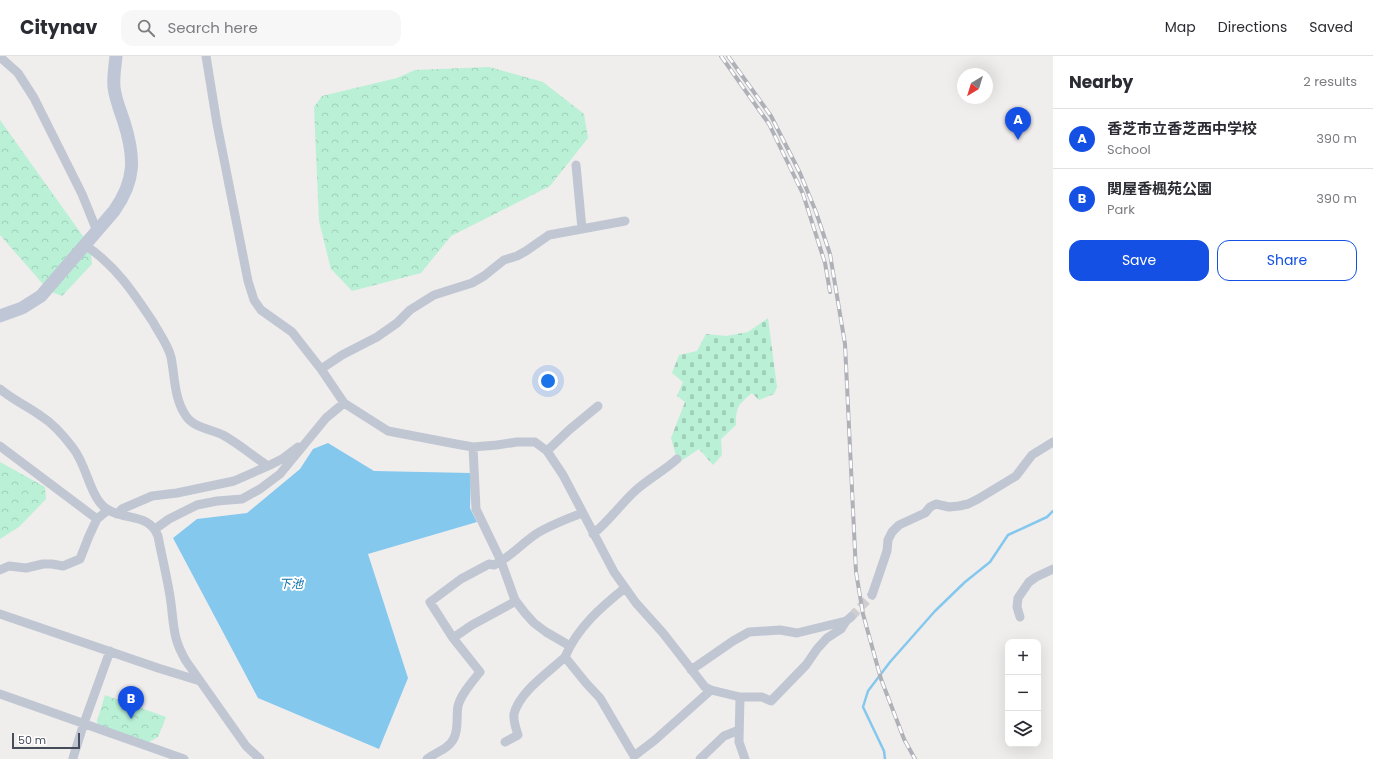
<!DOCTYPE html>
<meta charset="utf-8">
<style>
body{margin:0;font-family:Poppins,"Noto Sans JP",sans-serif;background:#f7f7f7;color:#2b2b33}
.controls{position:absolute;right:12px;bottom:12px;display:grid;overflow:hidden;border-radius:8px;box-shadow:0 4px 16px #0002}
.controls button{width:36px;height:36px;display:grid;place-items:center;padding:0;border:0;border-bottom:1px solid #e1e1e2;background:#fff;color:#2b2b33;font:20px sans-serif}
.compass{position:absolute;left:957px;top:12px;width:36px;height:36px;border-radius:50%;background:#fff;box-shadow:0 4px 16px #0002;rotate:218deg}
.scale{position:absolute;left:12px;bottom:10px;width:68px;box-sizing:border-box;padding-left:4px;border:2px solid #454d5b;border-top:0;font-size:11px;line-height:14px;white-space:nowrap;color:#454d5b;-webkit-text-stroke:3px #fff;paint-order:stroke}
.you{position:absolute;left:548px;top:325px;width:14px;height:14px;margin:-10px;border:3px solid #fff;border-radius:50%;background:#1a73e8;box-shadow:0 0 0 6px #1a73e833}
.badge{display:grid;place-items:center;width:26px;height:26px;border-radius:50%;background:#1450e3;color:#fff;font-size:13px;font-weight:700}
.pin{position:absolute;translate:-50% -33px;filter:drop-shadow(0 1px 2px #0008)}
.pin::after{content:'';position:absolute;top:21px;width:14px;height:12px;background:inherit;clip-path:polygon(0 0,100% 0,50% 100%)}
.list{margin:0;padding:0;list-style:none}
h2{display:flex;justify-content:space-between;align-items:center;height:52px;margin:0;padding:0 16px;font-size:17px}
h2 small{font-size:13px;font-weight:400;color:#7c7c81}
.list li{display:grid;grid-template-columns:26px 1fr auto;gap:12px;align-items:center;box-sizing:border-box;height:60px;padding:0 16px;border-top:1px solid #e1e1e2}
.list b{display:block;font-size:15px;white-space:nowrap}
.list p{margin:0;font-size:13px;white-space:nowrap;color:#7c7c81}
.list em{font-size:13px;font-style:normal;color:#7c7c81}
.actions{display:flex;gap:8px;padding:12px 16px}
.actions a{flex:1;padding:9px 0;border:1px solid #1450e3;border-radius:12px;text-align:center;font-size:14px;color:#1450e3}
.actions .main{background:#1450e3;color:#fff}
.icon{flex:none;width:22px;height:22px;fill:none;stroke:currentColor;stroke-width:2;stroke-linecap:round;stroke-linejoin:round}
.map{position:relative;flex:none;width:1053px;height:703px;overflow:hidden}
header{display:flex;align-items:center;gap:24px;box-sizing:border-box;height:56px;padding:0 20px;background:#fff;border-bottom:1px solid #e1e1e2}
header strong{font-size:19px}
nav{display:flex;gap:22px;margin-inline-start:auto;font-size:14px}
.search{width:280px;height:36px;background:#f7f7f7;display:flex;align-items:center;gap:10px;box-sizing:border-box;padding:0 14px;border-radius:12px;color:#7c7c81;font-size:15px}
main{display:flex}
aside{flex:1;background:#fff}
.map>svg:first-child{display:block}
.forest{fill:url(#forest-crowns)}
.cemetery{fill:url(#cemetery-stones)}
.water{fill:#84c8ee}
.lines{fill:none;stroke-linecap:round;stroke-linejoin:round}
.stream{stroke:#84c8ee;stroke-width:2.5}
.street-tunnel{stroke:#cecdd0;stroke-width:9;stroke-dasharray:9 4.5;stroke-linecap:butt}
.street{stroke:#c0c7d3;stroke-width:9}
.secondary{stroke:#bfc7d7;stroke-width:13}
.rail-casing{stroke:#afb1b8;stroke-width:4}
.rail{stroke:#fff;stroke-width:2.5;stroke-dasharray:8;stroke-linecap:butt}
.labels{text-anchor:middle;stroke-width:4;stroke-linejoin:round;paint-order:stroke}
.water-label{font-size:12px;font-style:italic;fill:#0870aa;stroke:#fff}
</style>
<header>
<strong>Citynav</strong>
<div class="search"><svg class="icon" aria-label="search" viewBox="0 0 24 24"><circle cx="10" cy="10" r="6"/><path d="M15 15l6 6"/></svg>Search here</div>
<nav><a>Map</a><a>Directions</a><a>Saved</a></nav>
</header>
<main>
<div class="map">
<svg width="1053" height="703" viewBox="0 0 1053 703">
<defs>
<pattern id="forest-crowns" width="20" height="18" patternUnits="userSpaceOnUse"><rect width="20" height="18" fill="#b9f0d6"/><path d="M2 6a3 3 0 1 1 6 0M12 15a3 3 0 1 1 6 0" fill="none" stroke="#a0cfba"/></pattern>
<pattern id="cemetery-stones" width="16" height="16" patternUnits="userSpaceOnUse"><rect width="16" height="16" fill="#b9f0d6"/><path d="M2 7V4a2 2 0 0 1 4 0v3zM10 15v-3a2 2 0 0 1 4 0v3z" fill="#a0cfba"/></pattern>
</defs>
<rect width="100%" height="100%" fill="#f0eded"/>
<path class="forest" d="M489,11L543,26L584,58L588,82L550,130L451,180L421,217L352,235L331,213L319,165L314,51L322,40L397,22L415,14Z
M0,64L90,190L92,208L62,240L49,235L0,179Z
M0,406L45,431L46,443L19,471L0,483Z
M105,639L166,661L158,681L147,687L98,670L97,665Z"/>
<path class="cemetery" d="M768,262L777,331L774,338L759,344L752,337C738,349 736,350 736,369L721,383L722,399L713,409L699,393L678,407L671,382L685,346L677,340L683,326L672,317L679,299L697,295L706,278L726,280L748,276Z"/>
<path class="water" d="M328,387L374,415L471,417L470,452L477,466L368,498L408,622L379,693L258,642L173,482L197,463L247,457L300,413L313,393Z"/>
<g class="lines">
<path class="stream" d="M885,703L884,695L863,651L868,635L890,606L935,555L965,526L990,506L1008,479L1047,461L1053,455"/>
<path class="street-tunnel" d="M851,561L872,539"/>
<path class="street" d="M206,0L217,68L248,225L254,244L261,254L292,276L321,313L344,347L388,375L456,388L473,391L497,389L517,386H535L547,395L563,419L614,516L636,547L663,577L705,631L711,634L740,641L739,686L745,703
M0,1L18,17L34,42L82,138L97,175
M576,109L582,173
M85,189C116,210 133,236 153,266C159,277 168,289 171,301C175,321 174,343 186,360C194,372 211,373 223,379C239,388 253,400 268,410
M321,313L342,299L377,281L397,267L410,254L434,239L472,227L484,220L504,204L517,200L526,195L549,179L625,165
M0,333C13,344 27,350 41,360C54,368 64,380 73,392C86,408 90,439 104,451C122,466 148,455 158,480C162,502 168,524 171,547C174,571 173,583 186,605L246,690L260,703
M0,390L97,463
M547,395L569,374L598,350
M117,458L122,453L152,440L177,437L234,425L268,410L282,403L298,391
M155,473L169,463L197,449L217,445L242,443L260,433L280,418L326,362L344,347
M593,478C608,466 620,449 635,435C648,423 664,415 677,403
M0,514L9,510L26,512L43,508H52L63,510L80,503L89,480L97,463L108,454
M625,532C601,551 577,572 565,601L586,627L600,642L634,700L655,684L711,634
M872,539L887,495L888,484L892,476L899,469L925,457L930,451L936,448L949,451L959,450L968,448L978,443L1016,420L1032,399L1053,386
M0,558L158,612L200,625
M1020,561L1017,551L1018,542L1029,526L1036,521L1053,513
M453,582L472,569L516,545
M570,590L546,576L534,567L525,557L515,544L501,505C514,497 524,486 536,478C550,469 567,463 582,457
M691,614L733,585L749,576L780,574L797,577L846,565L851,561
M0,638L184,703
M740,641H762L771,645L806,609L817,593L827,582L841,573L846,565
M505,686L518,679C516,673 513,664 514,658C519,636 549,616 565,601
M73,702L84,667L110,595
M427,703C436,696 449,693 454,682C459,672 456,660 458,650C461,638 472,626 480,616L453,582L430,546L461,523L489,508L494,509L501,505L476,453L473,391
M700,703L724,680L739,674"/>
<path class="secondary" d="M0,260L22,252L41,240L114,155C136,124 135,101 124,66C120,54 115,42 114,31C113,21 115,10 116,0"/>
<g class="rail-casing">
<path id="rail" d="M721,0L769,68L803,138L825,207L830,236
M728,0L771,60L800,117L816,156L830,198L845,288L856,516L863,558L881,623L904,683L915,703"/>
</g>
<use href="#rail" class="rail"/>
</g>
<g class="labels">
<g class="water-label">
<text x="291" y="532">下池</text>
</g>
</g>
</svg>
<div class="controls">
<button>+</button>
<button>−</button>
<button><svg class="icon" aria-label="layers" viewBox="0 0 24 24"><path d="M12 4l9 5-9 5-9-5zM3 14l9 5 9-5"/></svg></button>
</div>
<svg class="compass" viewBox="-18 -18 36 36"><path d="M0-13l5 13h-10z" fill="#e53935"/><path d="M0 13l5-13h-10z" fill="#7c7c81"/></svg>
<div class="scale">50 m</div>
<div class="you"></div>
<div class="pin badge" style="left:1018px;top:84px">A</div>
<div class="pin badge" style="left:131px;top:663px">B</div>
</div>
<aside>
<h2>Nearby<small>2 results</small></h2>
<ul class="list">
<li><span class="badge">A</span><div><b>香芝市立香芝西中学校</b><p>School</p></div><em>390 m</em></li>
<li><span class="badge">B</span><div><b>関屋香楓苑公園</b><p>Park</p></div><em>390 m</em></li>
</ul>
<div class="actions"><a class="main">Save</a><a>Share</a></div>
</aside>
</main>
